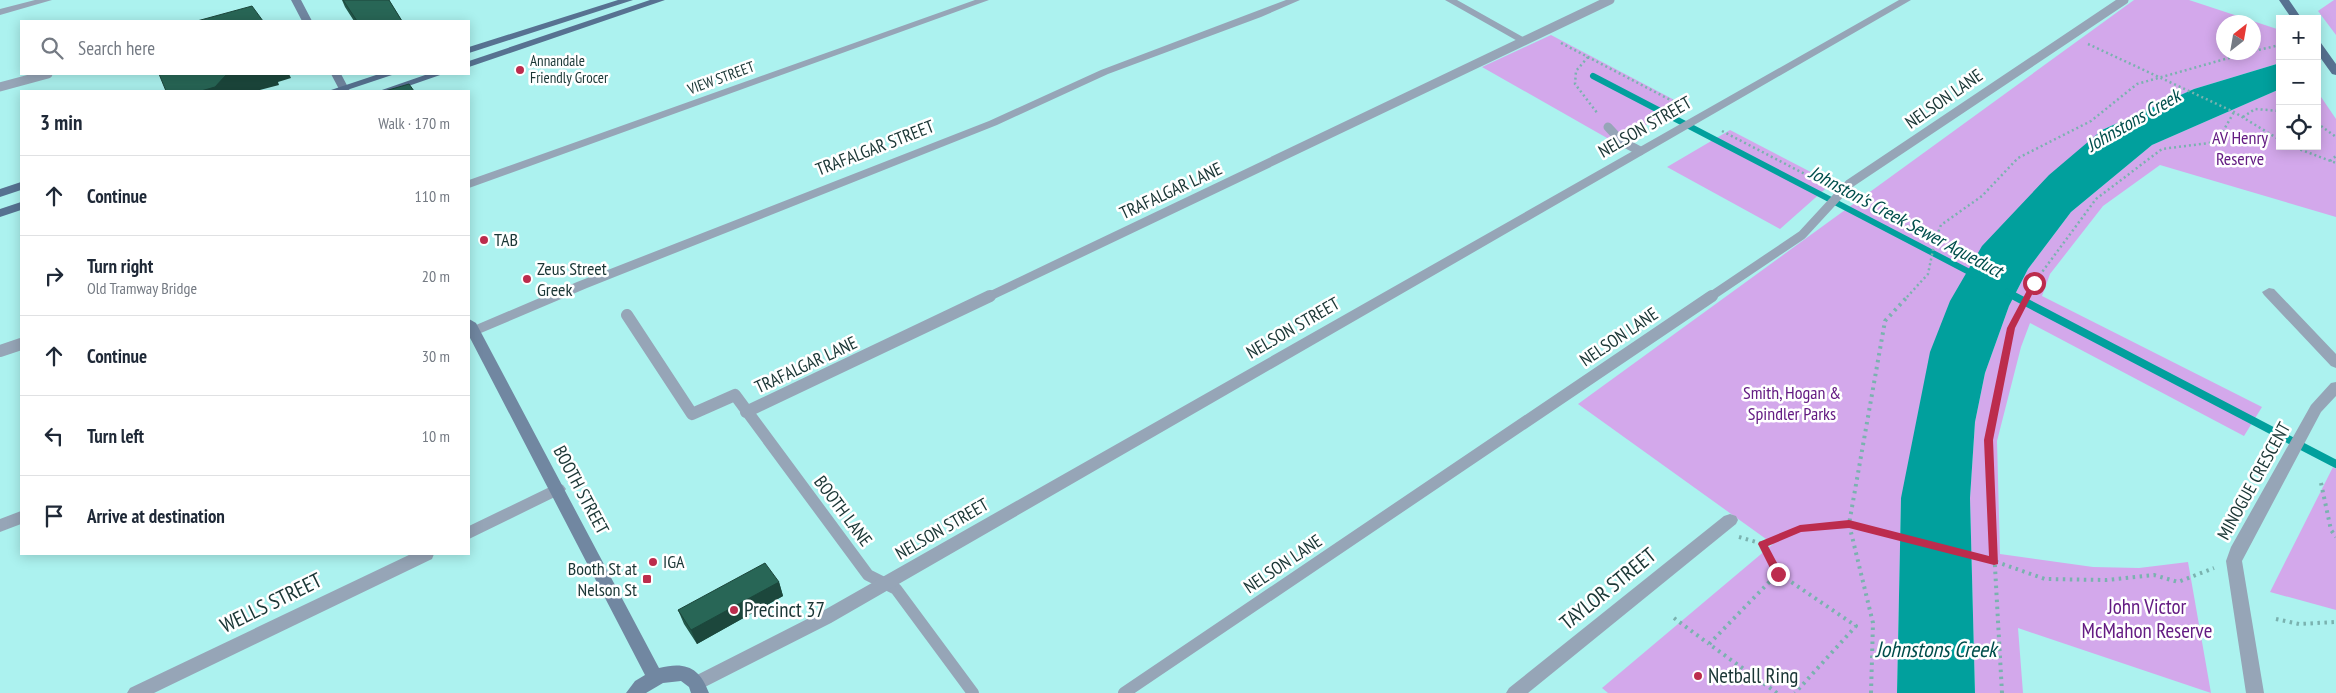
<!DOCTYPE html>
<meta charset="utf-8">
<style>
body{margin:0;font-family:"PT Sans Narrow",sans-serif;background:#f6f6f7;color:#1f2937}
.controls{position:absolute;right:15px;top:15px;display:grid;overflow:hidden;border-radius:0px;box-shadow:0 2px 12px #0003}
.controls button{width:45px;height:45px;display:grid;place-items:center;padding:0;border:0;border-bottom:1px solid #e0e1e3;background:#fff;color:#1f2937;font:25px sans-serif}
.compass{position:absolute;left:2216px;top:15px;width:45px;height:45px;border-radius:50%;background:#fff;box-shadow:0 2px 12px #0003;rotate:31deg}
.stop{position:absolute;width:15px;height:15px;margin:-11px;border:4px solid #bc2c4d;border-radius:50%;background:#fff}
.stop.end{background:#bc2c4d;border-color:#fff;box-shadow:0 1px 5px #0008}
.list{margin:0;padding:0;list-style:none}
h2{display:flex;justify-content:space-between;align-items:center;height:65px;margin:0;padding:0 20px;font-size:21px}
h2 small{font-size:16px;font-weight:400;color:#747a83}
.list li{display:grid;grid-template-columns:32px 1fr auto;gap:15px;align-items:center;box-sizing:border-box;height:80px;padding:0 20px;border-top:1px solid #e0e1e3}
.list b{display:block;font-size:19px;white-space:nowrap}
.list p{margin:0;font-size:16px;white-space:nowrap;color:#747a83}
.list em{font-size:16px;font-style:normal;color:#747a83}
.icon{flex:none;width:28px;height:28px;fill:none;stroke:currentColor;stroke-width:2;stroke-linecap:round;stroke-linejoin:round}
.map{position:relative;flex:none;width:2336px;height:693px;overflow:hidden}
.search{position:absolute;background:#fff;box-shadow:0 2px 12px #0003;left:20px;top:20px;width:450px;height:55px;display:flex;align-items:center;gap:12px;box-sizing:border-box;padding:0 18px;border-radius:0px;color:#747a83;font-size:19px}
.panel{position:absolute;background:#fff;box-shadow:0 2px 12px #0003;left:20px;top:90px;width:450px;height:465px;border-radius:0px}
.map>svg:first-child{display:block}
.green{fill:#d3a8eb;fill-rule:evenodd}
.water{fill:#01a09d}
.pier{fill:#acf2ef}
.lines{fill:none;stroke-linecap:round;stroke-linejoin:round}
.stream-far1{stroke:#01a09d;stroke-width:6}
.stream{stroke:#01a09d;stroke-width:8}
.path-far1{stroke:#7ab2af;stroke-width:2.5;stroke-dasharray:2 3;stroke-linecap:butt}
.path{stroke:#7ab2af;stroke-width:4;stroke-dasharray:2.5 4.5;stroke-linecap:butt}
.service-far1{stroke:#96a5b7;stroke-width:9}
.service{stroke:#96a5b7;stroke-width:12}
.minor{fill:#96a5b7;fill-rule:evenodd}
.secondary{fill:#7187a1;fill-rule:evenodd}
.primary{fill:#577291;fill-rule:evenodd}
.wall{fill:#22584a}
.shaded-wall{fill:#1c473c}
.building{fill:#286656;stroke:#1c473c}
.route{fill:#bc2c4d}
.poi-dot{fill:#bc2c4d;stroke:#fff;stroke-width:2}
.labels{text-anchor:middle;stroke-width:5;stroke-linejoin:round;paint-order:stroke}
.far-poi-label{font-size:15px;fill:#1a3635;stroke:#fff;text-anchor:start}
.far-street-label{font-size:15px;fill:#1a3635;stroke:#fff}
.street-label{font-size:18px;fill:#1a3635;stroke:#fff}
.park-label{font-size:18px;fill:#641c83;stroke:#fff}
.poi-label{font-size:18px;fill:#1a3635;stroke:#fff;text-anchor:start}
.water-label{font-size:19px;font-style:italic;fill:#004e4c;stroke:#fff}
.near-street-label{font-size:21px;fill:#1a3635;stroke:#fff}
.near-park-label{font-size:21px;fill:#641c83;stroke:#fff}
.near-poi-label{font-size:21px;fill:#1a3635;stroke:#fff;text-anchor:start}
.near-water-label{font-size:22px;font-style:italic;fill:#004e4c;stroke:#fff}
</style>
<div class="map">
<svg width="2336" height="693" viewBox="0 0 2336 693">
<rect width="100%" height="100%" fill="#acf2ef"/>
<path class="green" d="M2134,0H2189L2277,29L2280,34V63L2194,89L2102,130L1901,498L1897,693H1608L1602,688L1773,544L1578,404ZM2224,22H2254V52H2224Z
M2334,0H2336V35L2318,11Z
M1551,35L1684,105L1614,142L1482,67Z
M2280,89V146H2317V91L2336,119V217L2160,165L2103,206L2050,274L2042,296L2262,407L2244,436L2030,323L2021,347L1997,441L2000,554L2093,567L2139,568L2188,562L2211,693L2018,628L2023,693H1975L1970,498L1975,422L1985,373L2009,306L2028,269L2071,212L2152,145Z
M1730,130L1832,183L1780,229L1667,167Z
M2333,467L2336,469V610L2270,592Z"/>
<path class="water" d="M2280,63V89L2152,145L2071,212L2028,269L2009,306L1985,373L1975,422L1970,498L1975,693H1897L1901,498L1930,352L1950,301L1982,246L2049,175L2102,130L2194,89Z"/>
<path class="pier" d="M2336,47V79L2317,83V51Z"/>
<g class="lines">
<path class="stream-far1" d="M1593,76L1975,275
M2007,292L2016,297"/>
<path class="stream" d="M2014,296L2336,464"/>
<path class="path-far1" d="M1561,43L1682,106
M2088,44L2234,112L2280,140
M2254,51L2280,45
M1588,57L1576,71L1575,84L1598,114
M2243,117L2255,109L2280,111
M2317,123L2336,137
M1722,131L1826,185
M2291,146L2336,163
M2330,161L2336,156
M1857,201L1935,240
M1907,297L1928,274L1935,240L1941,225L1982,196L2018,158L2091,121L2137,84L2250,52
M2027,297L2034,283L2096,199L2162,149L2217,142L2234,112"/>
<path class="path" d="M2321,483L2331,530L2336,537
M1739,537L1763,544L1800,528L1849,524L1994,561L2045,579L2106,580L2154,575L2178,582L2214,568
M1763,544L1778,573L1856,626L1795,693
M1674,618L1709,644
M2276,619L2299,624L2336,622
M1777,693L1709,644L1778,573
M1871,693L1873,623L1849,524L1885,321L1908,296
M2002,693L1988,441L2011,328L2028,296"/>
<path class="service-far1" d="M0,87L48,74
M1608,127L1621,141L1640,151
M988,297L1610,0
M1710,297L1802,235L1849,184L2124,0"/>
<path class="service" d="M627,315L692,414L735,395L868,575L896,589L973,693
M0,351L21,344
M746,412L990,296
M1124,693L1712,296"/>
<path class="minor" d="M35,0H52L0,15V9Z
M975,0H989L469,188V180Z
M1286,0H1300L1261,17L1108,74L997,125L587,288L469,338V328L577,282L989,121L1101,70Z
M1445,0H1457L1530,41L1525,44L1521,43Z
M1899,0H1911L831,623L703,688L697,691L691,688L688,683L691,678L819,613Z
M2269,288L2274,289L2336,354V368L2331,366L2264,295L2262,292Z
M2336,382V396L2321,412L2242,561L2264,693H2246L2226,561L2231,547L2311,405L2331,383Z
M558,483L563,485L566,489L563,493L469,539V526Z
M21,511V524L0,532V519Z
M1730,514L1736,516L1738,520L1736,524L1528,693H1506L1509,688L1724,516Z
M411,554H434L432,559L154,693H127L130,688Z"/>
<path class="secondary" d="M291,0H301L312,21H302Z
M331,74H341L350,91H340Z
M469,319L476,323L659,668C686,661 700,668 709,693H691L689,687L681,681L663,683L646,693H626L635,681L645,675L469,336Z"/>
<path class="primary" d="M618,0H633L469,53V47Z
M650,0H665L469,67V61Z
M2279,0H2289L2302,19H2292Z
M2317,42L2321,43L2336,64V75L2332,74L2317,53Z
M379,74H395L344,91H328Z
M428,74H443L394,91H379Z
M21,182V190L0,197V189Z
M21,202V210L0,217V209Z"/>
</g>
<path class="wall" d="M342,0H389L402,21H354L345,7Z
M779,582L783,596L697,644L684,624L678,610Z"/>
<path class="shaded-wall" d="M229,74H289L291,78L278,82L279,85L256,91H201L226,75Z
M779,582L783,596L697,644L691,630Z"/>
<path class="building" d="M343,0H389L402,21H357Z
M252,6L263,21H197Z
M159,74H229L226,75L215,87L201,91H166Z
M409,84L414,91H385Z
M765,563L779,582L691,630L678,610Z"/>
<path class="route" d="M2034,281L2038,283L2015,328L1993,440L1998,564L1994,565L1849,528L1801,532L1768,546L1783,574L1781,576H1774L1758,544L1759,542L1800,525L1849,520L1989,556L1984,440L2007,328L2031,283Z"/>
<g class="poi-dot">
<circle cx="520" cy="70" r="5"/>
<circle cx="484" cy="240" r="5"/>
<circle cx="527" cy="279" r="5"/>
<circle cx="653" cy="562" r="5"/>
<rect x="642" y="574" width="10" height="10" rx="2.5"/>
<circle cx="734" cy="610" r="5"/>
<circle cx="1698" cy="676" r="5"/>
</g>
<g class="labels">
<g class="far-poi-label">
<text x="530" y="66">Annandale<tspan x="530" dy="17">Friendly Grocer</tspan></text>
</g>
<g class="far-street-label">
<text transform="translate(721 78) rotate(-20)" y="5">VIEW STREET</text>
</g>
<g class="street-label">
<text transform="translate(1944 99) rotate(-35)" y="6">NELSON LANE</text>
<text transform="translate(1645 127) rotate(-30)" y="6">NELSON STREET</text>
<text transform="translate(875 148) rotate(-21)" y="6">TRAFALGAR STREET</text>
<text transform="translate(1171 191) rotate(-25)" y="6">TRAFALGAR LANE</text>
<text transform="translate(1293 328) rotate(-30)" y="6">NELSON STREET</text>
<text transform="translate(1619 337) rotate(-34)" y="6">NELSON LANE</text>
<text transform="translate(806 365) rotate(-25)" y="6">TRAFALGAR LANE</text>
<text transform="translate(2254 481) rotate(-61)" y="6">MINOGUE CRESCENT</text>
<text transform="translate(581 490) rotate(62)" y="6">BOOTH STREET</text>
<text transform="translate(843 511) rotate(53)" y="6">BOOTH LANE</text>
<text transform="translate(942 529) rotate(-30)" y="6">NELSON STREET</text>
<text transform="translate(1283 564) rotate(-34)" y="6">NELSON LANE</text>
</g>
<g class="park-label">
<text x="2240" y="144">AV Henry<tspan x="2240" dy="21">Reserve</tspan></text>
<text x="1792" y="399">Smith, Hogan &amp;<tspan x="1792" dy="21">Spindler Parks</tspan></text>
</g>
<g class="poi-label">
<text x="494" y="246">TAB</text>
<text x="537" y="275">Zeus Street<tspan x="537" dy="21">Greek</tspan></text>
<text x="663" y="568">IGA</text>
<text x="637" y="575" text-anchor="end">Booth St at<tspan x="637" dy="21">Nelson St</tspan></text>
</g>
<g class="water-label">
<text transform="translate(2133 120) rotate(-30)" y="7">Johnstons Creek</text>
<text transform="translate(1906 221) rotate(28)" y="7">Johnston's Creek Sewer Aqueduct</text>
</g>
<g class="near-street-label">
<text transform="translate(1608 589) rotate(-39)" y="7">TAYLOR STREET</text>
<text transform="translate(271 603) rotate(-26)" y="7">WELLS STREET</text>
</g>
<g class="near-park-label">
<text x="2147" y="614">John Victor<tspan x="2147" dy="24">McMahon Reserve</tspan></text>
</g>
<g class="near-poi-label">
<text x="744" y="617">Precinct 37</text>
<text x="1708" y="683">Netball Ring</text>
</g>
<g class="near-water-label">
<text x="1936" y="657">Johnstons Creek</text>
</g>
</g>
</svg>
<div class="controls">
<button>+</button>
<button>−</button>
<button><svg class="icon" aria-label="locate" viewBox="0 0 24 24"><circle cx="12" cy="12" r="6"/><path d="M12 2v4M12 18v4M2 12h4M18 12h4"/></svg></button>
</div>
<svg class="compass" viewBox="-18 -18 36 36"><path d="M0-13l5 13h-10z" fill="#e53935"/><path d="M0 13l5-13h-10z" fill="#747a83"/></svg>
<div class="stop" style="left:2034px;top:283px"></div>
<div class="stop end" style="left:1778px;top:574px"></div>
<div class="search"><svg class="icon" aria-label="search" viewBox="0 0 24 24"><circle cx="10" cy="10" r="6"/><path d="M15 15l6 6"/></svg>Search here</div>
<section class="panel">
<h2>3 min<small>Walk · 170 m</small></h2>
<ul class="list">
<li><svg class="icon" aria-label="ahead" viewBox="0 0 24 24"><path d="M12 20V5M6 11l6-6 6 6"/></svg><div><b>Continue</b></div><em>110 m</em></li>
<li><svg class="icon" aria-label="right" viewBox="0 0 24 24"><path d="M7 20v-9h11M14 6l5 5-5 5"/></svg><div><b>Turn right</b><p>Old Tramway Bridge</p></div><em>20 m</em></li>
<li><svg class="icon" aria-label="ahead" viewBox="0 0 24 24"><path d="M12 20V5M6 11l6-6 6 6"/></svg><div><b>Continue</b></div><em>30 m</em></li>
<li><svg class="icon" aria-label="left" viewBox="0 0 24 24"><path d="M17 20v-9H6M10 6l-5 5 5 5"/></svg><div><b>Turn left</b></div><em>10 m</em></li>
<li><svg class="icon" aria-label="arrive" viewBox="0 0 24 24"><path d="M6 21V4h12l-3 4 3 4H6"/></svg><div><b>Arrive at destination</b></div></li>
</ul>
</section>
</div>
